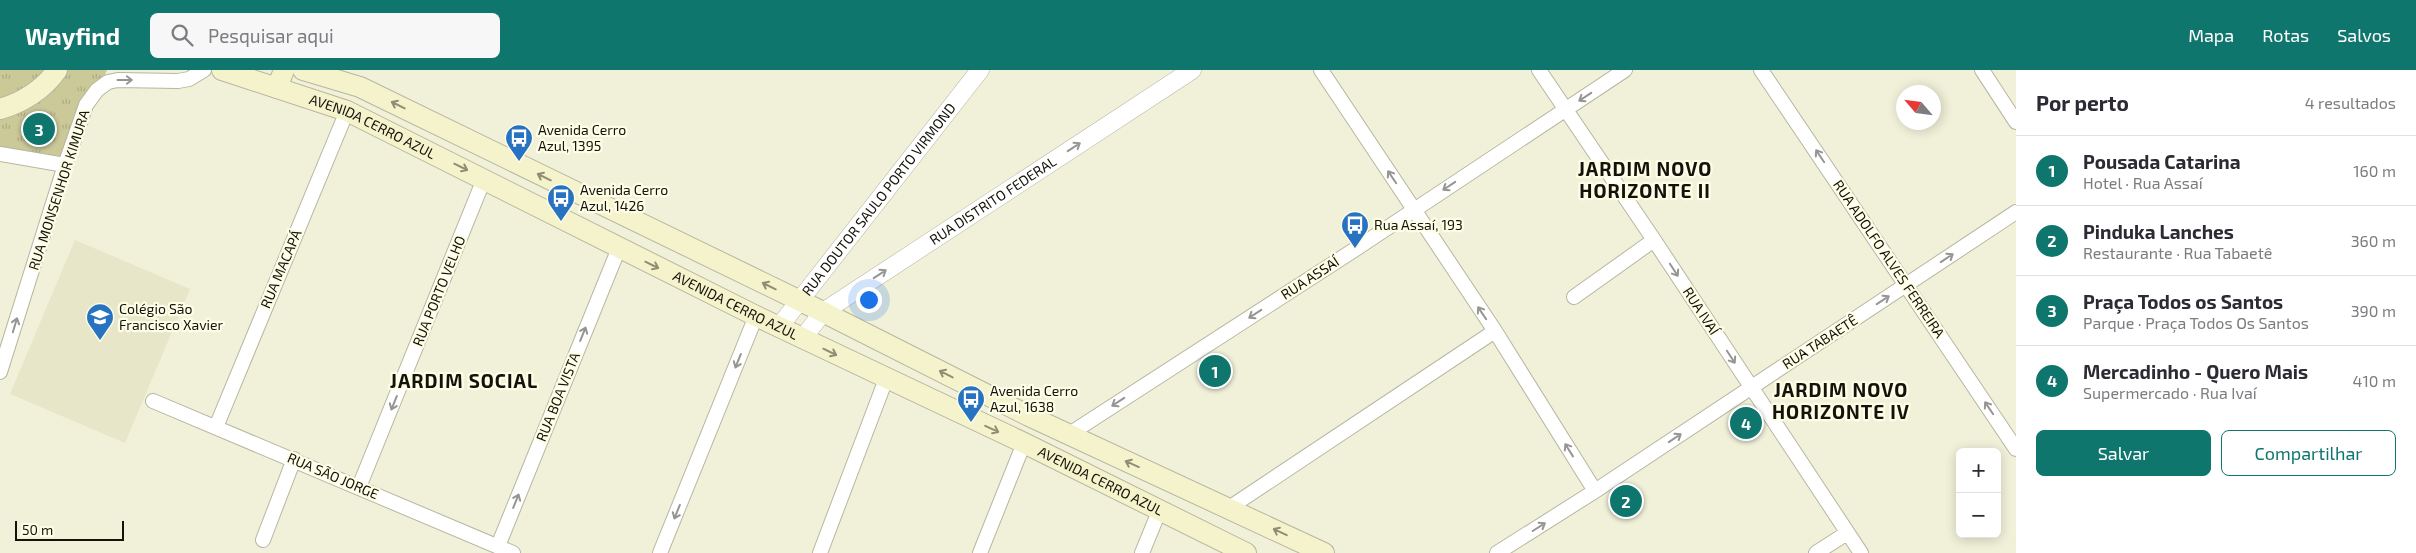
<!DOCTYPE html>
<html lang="pt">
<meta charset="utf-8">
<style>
body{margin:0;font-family:"Exo 2",sans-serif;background:#f7f7f7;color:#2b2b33}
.controls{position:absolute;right:15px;bottom:15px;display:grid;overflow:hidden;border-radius:8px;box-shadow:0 2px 12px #0003}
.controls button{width:45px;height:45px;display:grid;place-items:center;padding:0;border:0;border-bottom:1px solid #e1e1e2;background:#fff;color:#2b2b33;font:25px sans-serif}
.compass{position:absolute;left:1896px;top:15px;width:45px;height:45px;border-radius:50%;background:#fff;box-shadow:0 2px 12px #0003;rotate:298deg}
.scale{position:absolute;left:15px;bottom:12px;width:109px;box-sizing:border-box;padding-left:5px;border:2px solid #13130b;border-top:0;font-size:14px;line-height:18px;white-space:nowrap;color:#13130b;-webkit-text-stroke:4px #fefee7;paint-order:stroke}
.you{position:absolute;left:868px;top:229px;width:18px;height:18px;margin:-12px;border:4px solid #fff;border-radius:50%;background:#1a73e8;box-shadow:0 0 0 8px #1a73e833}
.badge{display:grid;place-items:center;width:32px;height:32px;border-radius:50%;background:#0f766e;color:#fff;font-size:16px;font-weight:700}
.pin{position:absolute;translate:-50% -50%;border:2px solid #fff;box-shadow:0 1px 5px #0006}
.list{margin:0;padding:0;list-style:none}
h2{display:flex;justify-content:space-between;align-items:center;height:65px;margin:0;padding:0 20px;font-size:21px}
h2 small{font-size:16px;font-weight:400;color:#7c7c81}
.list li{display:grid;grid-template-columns:32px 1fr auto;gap:15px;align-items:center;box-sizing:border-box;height:70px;padding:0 20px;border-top:1px solid #e1e1e2}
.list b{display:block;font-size:19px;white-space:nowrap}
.list p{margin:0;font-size:16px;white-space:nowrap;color:#7c7c81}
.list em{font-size:16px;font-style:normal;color:#7c7c81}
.actions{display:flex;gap:10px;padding:15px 20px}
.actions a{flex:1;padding:11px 0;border:1px solid #0f766e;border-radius:8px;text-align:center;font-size:18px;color:#0f766e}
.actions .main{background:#0f766e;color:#fff}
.icon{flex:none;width:28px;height:28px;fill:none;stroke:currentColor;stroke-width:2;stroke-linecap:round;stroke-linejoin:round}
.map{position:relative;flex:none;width:2016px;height:483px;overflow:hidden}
header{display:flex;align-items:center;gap:30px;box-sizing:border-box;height:70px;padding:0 25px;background:#0f766e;color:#fff}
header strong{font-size:24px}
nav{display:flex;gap:28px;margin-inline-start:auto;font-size:18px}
.search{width:350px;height:45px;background:#f7f7f7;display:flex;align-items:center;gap:12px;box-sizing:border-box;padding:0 18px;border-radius:8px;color:#7c7c81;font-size:19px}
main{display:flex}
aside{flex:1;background:#fff}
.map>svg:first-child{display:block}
.built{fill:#e7e6c8}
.grass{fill:url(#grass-tufts)}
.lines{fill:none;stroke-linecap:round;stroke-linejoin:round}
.minor-casing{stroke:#b7b6a1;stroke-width:16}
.tertiary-casing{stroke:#b7b6a1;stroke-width:19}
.secondary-casing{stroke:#b7b6a1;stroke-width:22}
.minor{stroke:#fff;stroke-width:14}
.tertiary{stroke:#fff;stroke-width:18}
.secondary{stroke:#f5f3cb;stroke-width:20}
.oneway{stroke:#959591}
.oneway2{stroke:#8f8e75}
.labels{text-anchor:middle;stroke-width:4.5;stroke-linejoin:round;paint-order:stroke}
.street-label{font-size:14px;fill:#13130b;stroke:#fefee7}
.poi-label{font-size:14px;fill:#13130b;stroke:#fefee7;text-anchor:start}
.district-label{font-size:19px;font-weight:bold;letter-spacing:1px;fill:#13130b;stroke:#fefee7}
</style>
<header>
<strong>Wayfind</strong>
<div class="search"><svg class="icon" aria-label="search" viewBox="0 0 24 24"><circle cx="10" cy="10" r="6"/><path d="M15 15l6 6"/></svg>Pesquisar aqui</div>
<nav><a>Mapa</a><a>Rotas</a><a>Salvos</a></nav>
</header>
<main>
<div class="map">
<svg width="2016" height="483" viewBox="0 0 2016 483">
<defs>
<pattern id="grass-tufts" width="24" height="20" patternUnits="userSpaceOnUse" patternTransform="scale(1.25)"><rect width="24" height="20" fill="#cbc998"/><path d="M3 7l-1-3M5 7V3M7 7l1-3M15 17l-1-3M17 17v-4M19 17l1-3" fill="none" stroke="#adac82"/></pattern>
</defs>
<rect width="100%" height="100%" fill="#f1f1da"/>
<path class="built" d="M75,170L190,219L125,373L10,324Z"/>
<path class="grass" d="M0,0H107L65,95L0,84Z"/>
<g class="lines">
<g class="minor-casing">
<path id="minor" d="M1321,0L1495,261L1595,421
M1539,0L1654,170L1861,483
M1761,0L2016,379
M1982,0L2016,52
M0,84L65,95
M1574,227L1654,170
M0,302L65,95L86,35L97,20L108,12L118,10L178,11L189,9L204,0
M153,331L513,483
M216,357L347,41
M1068,365L1354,180L1625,0
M359,417L484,109
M1229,438L1495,261
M263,470L294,389
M498,476L619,178
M660,483L756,246
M820,483L886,309
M980,483L1024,373
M1142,483L1160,439
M1497,483L1595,421L2016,142
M1816,483L1847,463"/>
</g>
<g class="tertiary-casing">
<g id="tertiary">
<path id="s1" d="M779,257L980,0"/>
<path id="s2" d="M803,268L823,242L1192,0"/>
</g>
</g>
<g class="secondary-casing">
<g id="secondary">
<path id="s3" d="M222,0L347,41L756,246L1024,373L1246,483"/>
<path d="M303,0L360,17L823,242L1029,346L1324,483"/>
<path d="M277,18L284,0"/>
<path d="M0,39C22,33 44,19 57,0"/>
</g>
</g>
<use href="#minor" class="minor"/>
<use href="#tertiary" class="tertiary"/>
<use href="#secondary" class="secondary"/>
</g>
<defs><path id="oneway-shaft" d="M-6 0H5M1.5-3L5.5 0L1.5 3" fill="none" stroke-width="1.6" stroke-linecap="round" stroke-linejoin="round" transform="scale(1.25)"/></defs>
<g class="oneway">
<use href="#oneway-shaft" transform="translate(125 10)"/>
<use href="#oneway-shaft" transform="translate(1585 27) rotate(147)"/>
<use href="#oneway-shaft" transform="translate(1074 77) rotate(-33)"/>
<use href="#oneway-shaft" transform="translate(1820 86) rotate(-124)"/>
<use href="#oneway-shaft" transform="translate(1392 107) rotate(-124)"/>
<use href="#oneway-shaft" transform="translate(1449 116) rotate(146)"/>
<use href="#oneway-shaft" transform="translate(1947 188) rotate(-34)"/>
<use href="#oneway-shaft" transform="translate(1674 200) rotate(57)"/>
<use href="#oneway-shaft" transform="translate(880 204) rotate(-33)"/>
<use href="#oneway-shaft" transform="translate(1883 230) rotate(-33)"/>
<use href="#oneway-shaft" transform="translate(1482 243) rotate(-124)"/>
<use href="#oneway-shaft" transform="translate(1255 244) rotate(147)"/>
<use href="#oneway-shaft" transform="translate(15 255) rotate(-73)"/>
<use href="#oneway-shaft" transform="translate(583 264) rotate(-68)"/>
<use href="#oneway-shaft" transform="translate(1731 287) rotate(57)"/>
<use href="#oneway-shaft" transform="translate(738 291) rotate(112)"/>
<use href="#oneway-shaft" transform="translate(1118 332) rotate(147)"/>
<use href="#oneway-shaft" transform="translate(394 333) rotate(112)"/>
<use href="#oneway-shaft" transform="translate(1989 338) rotate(-124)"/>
<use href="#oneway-shaft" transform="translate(1675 368) rotate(-34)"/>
<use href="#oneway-shaft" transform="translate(1569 380) rotate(-122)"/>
<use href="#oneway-shaft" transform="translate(516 431) rotate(-68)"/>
<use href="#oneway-shaft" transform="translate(677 442) rotate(112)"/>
<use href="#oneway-shaft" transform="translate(1539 457) rotate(-32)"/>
</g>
<g class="oneway2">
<use href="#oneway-shaft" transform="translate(398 35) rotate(-154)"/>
<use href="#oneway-shaft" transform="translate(461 97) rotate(26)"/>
<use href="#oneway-shaft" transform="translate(544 107) rotate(-154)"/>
<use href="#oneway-shaft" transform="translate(652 195) rotate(26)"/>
<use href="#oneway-shaft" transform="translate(769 216) rotate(-154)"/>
<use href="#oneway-shaft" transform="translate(830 282) rotate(26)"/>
<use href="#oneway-shaft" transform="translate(946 304) rotate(-153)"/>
<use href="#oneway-shaft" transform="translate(992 359) rotate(25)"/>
<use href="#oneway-shaft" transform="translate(1132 394) rotate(-156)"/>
<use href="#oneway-shaft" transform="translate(1280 462) rotate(-155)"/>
</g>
<defs>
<g id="bus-pin" transform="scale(1.4375)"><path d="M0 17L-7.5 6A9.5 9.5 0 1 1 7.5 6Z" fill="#2773c2" stroke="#fefee7"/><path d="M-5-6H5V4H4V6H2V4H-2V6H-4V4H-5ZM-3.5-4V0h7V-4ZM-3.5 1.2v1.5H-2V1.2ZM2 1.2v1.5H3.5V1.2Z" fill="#fff"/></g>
<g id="school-pin" transform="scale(1.4375)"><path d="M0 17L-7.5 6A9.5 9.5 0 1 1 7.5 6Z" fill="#2773c2" stroke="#fefee7"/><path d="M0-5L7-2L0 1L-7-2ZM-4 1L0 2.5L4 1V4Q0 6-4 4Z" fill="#fff"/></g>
</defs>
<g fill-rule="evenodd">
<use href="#bus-pin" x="519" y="68"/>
<use href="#bus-pin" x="561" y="128"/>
<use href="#bus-pin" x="1355" y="155"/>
<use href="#school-pin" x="100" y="247"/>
<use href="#bus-pin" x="971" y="329"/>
</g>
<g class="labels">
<g class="street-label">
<text dy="5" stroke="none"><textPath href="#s3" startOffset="161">AVENIDA CERRO AZUL</textPath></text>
<text transform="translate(59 120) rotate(-72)" y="5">RUA MONSENHOR KIMURA</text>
<text dy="5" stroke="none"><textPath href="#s1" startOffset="162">RUA DOUTOR SAULO PORTO VIRMOND</textPath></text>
<text dy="5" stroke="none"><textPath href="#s2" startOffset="236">RUA DISTRITO FEDERAL</textPath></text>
<text transform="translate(1889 189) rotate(56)" y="5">RUA ADOLFO ALVES FERREIRA</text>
<text transform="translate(281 199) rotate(-67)" y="5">RUA MACAPÁ</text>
<text transform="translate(1310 208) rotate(-33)" y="5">RUA ASSAÍ</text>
<text transform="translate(439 221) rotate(-68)" y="5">RUA PORTO VELHO</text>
<text dy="5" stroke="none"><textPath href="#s3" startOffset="566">AVENIDA CERRO AZUL</textPath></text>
<text transform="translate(1701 241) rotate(57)" y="5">RUA IVAÍ</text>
<text transform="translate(1820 272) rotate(-33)" y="5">RUA TABAETÊ</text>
<text transform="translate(558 327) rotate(-68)" y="5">RUA BOA VISTA</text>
<text transform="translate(333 406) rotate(23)" y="5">RUA SÃO JORGE</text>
<text dy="5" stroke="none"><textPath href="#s3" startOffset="971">AVENIDA CERRO AZUL</textPath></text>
</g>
<g class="poi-label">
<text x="538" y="65">Avenida Cerro<tspan x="538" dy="16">Azul, 1395</tspan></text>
<text x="580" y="125">Avenida Cerro<tspan x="580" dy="16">Azul, 1426</tspan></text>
<text x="1374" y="160">Rua Assaí, 193</text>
<text x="119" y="244">Colégio São<tspan x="119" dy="16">Francisco Xavier</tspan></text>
<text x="990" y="326">Avenida Cerro<tspan x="990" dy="16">Azul, 1638</tspan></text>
</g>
<g class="district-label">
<text x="1645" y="106">JARDIM NOVO<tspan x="1645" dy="22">HORIZONTE II</tspan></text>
<text x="464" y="318">JARDIM SOCIAL</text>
<text x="1841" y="327">JARDIM NOVO<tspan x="1841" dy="22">HORIZONTE IV</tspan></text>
</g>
</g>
</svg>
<div class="controls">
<button>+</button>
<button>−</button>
</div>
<svg class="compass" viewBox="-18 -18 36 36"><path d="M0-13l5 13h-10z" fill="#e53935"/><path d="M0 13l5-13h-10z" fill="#7c7c81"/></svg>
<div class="scale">50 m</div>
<div class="you"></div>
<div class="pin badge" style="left:1215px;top:301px">1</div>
<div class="pin badge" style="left:1626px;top:431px">2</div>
<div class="pin badge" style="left:39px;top:59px">3</div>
<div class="pin badge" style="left:1746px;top:353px">4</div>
</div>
<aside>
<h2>Por perto<small>4 resultados</small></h2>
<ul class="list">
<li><span class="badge">1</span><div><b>Pousada Catarina</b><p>Hotel · Rua Assaí</p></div><em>160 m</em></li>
<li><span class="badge">2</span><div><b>Pinduka Lanches</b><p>Restaurante · Rua Tabaetê</p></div><em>360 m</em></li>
<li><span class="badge">3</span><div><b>Praça Todos os Santos</b><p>Parque · Praça Todos Os Santos</p></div><em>390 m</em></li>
<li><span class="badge">4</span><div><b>Mercadinho - Quero Mais</b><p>Supermercado · Rua Ivaí</p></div><em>410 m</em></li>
</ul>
<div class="actions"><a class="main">Salvar</a><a>Compartilhar</a></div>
</aside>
</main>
